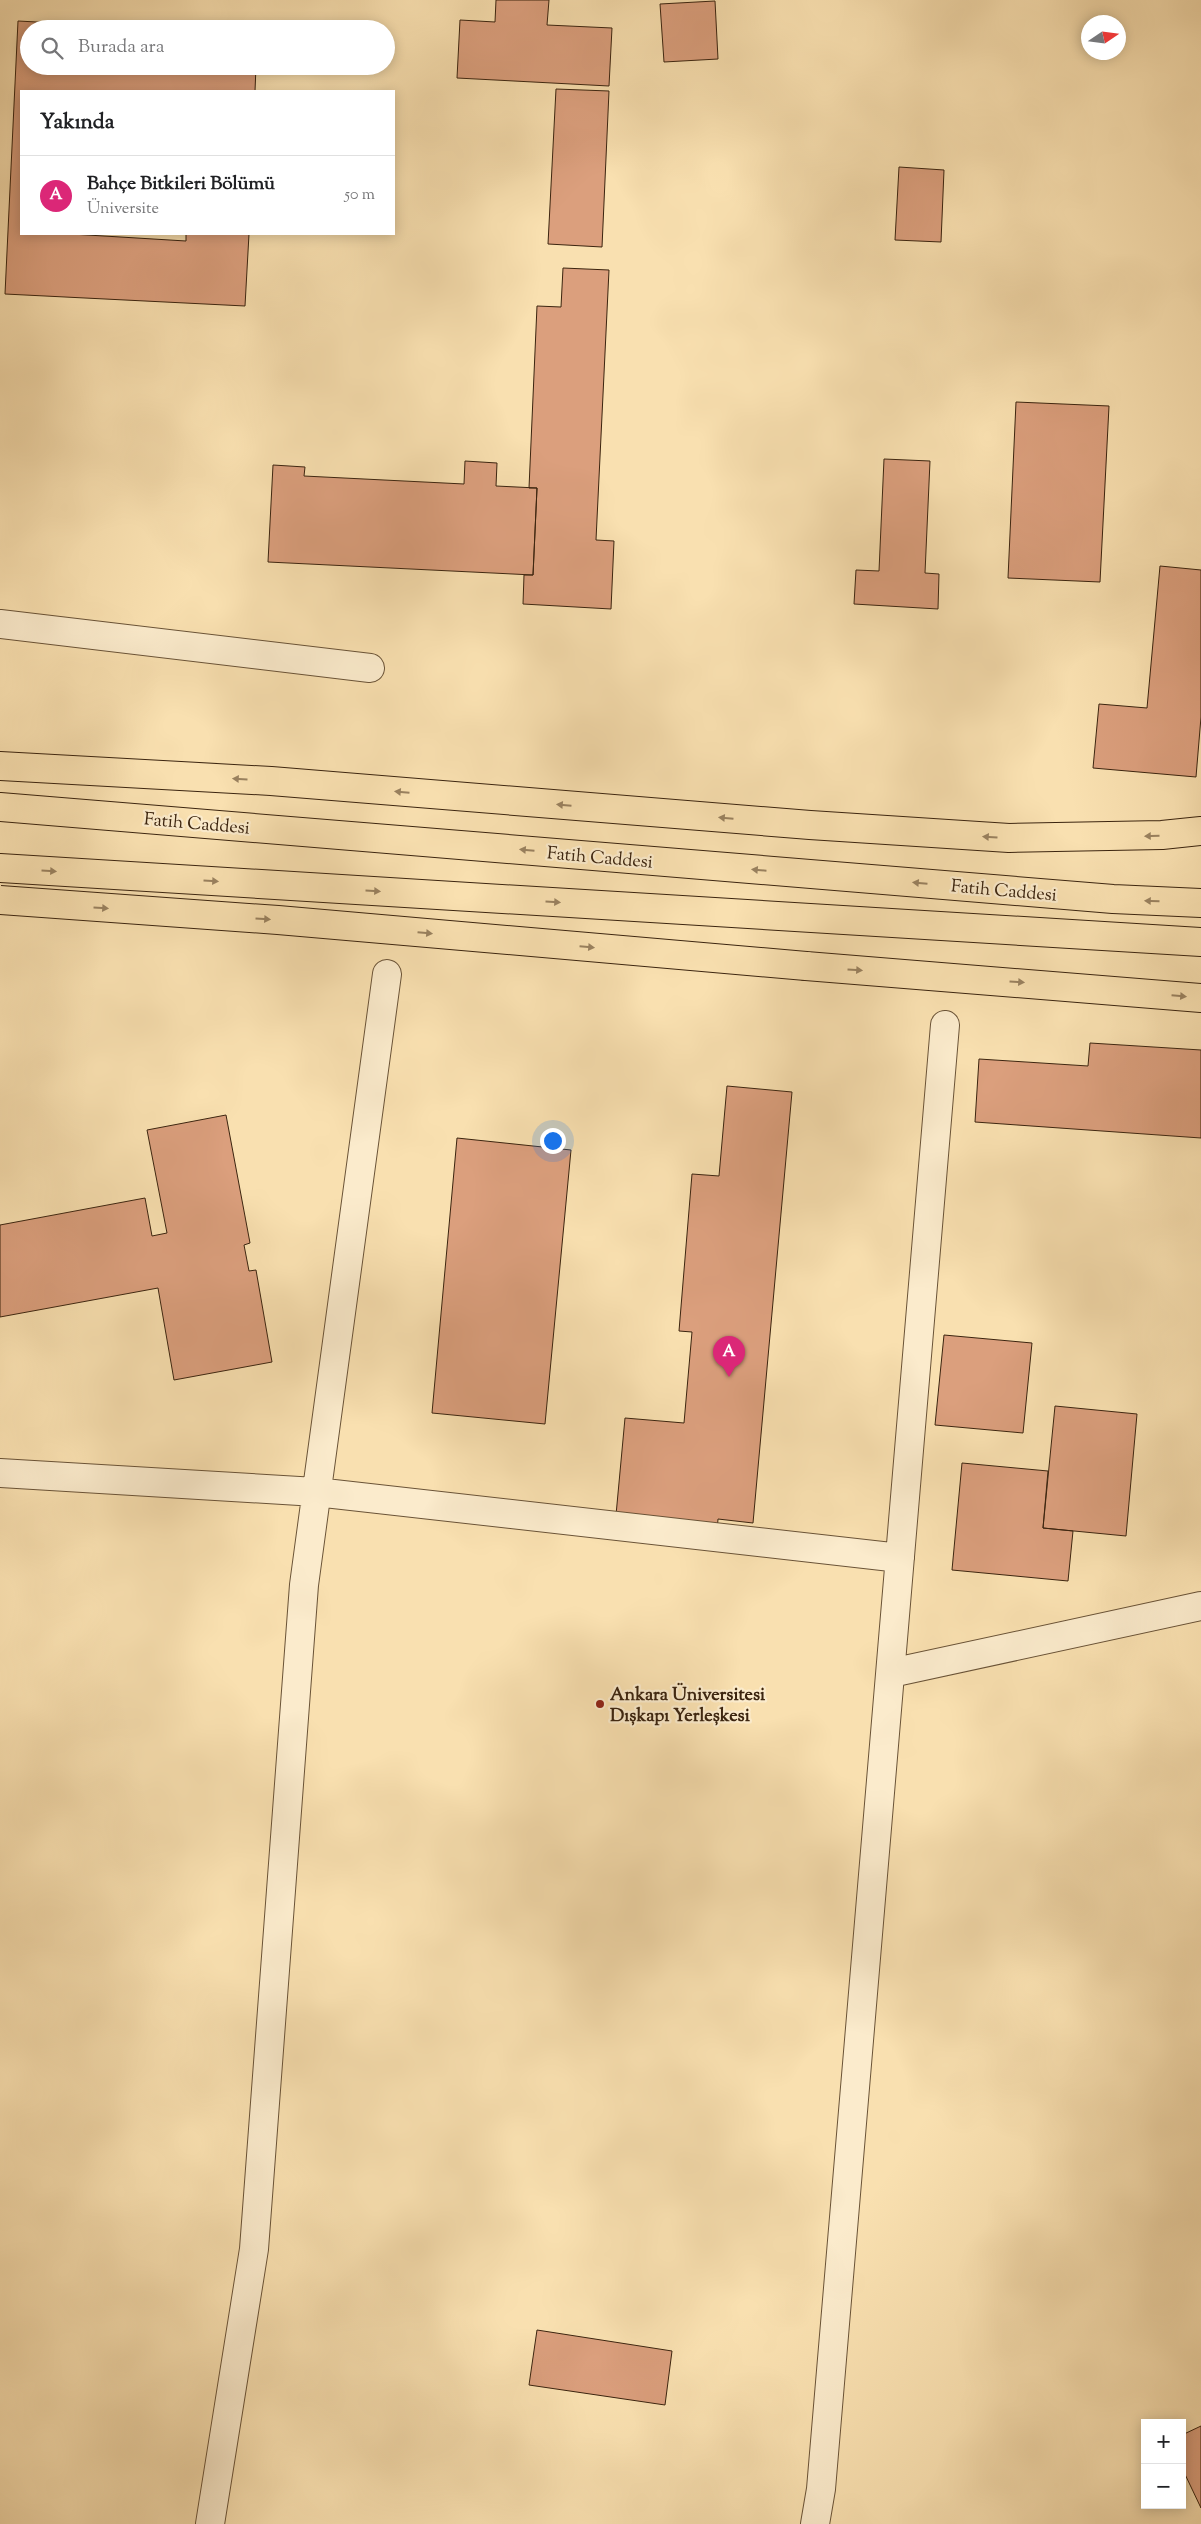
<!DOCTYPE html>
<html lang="tr">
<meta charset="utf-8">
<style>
body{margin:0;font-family:"Sorts Mill Goudy",serif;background:#f6f6f6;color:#202124}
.controls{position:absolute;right:15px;bottom:15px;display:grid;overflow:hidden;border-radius:0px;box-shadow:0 2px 12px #0003}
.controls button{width:45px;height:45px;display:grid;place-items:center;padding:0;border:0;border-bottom:1px solid #e0e0e0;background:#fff;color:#202124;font:25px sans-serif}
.compass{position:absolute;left:1081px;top:15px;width:45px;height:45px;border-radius:50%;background:#fff;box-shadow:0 2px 12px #0003;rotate:77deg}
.you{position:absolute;left:552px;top:1140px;width:18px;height:18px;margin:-12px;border:4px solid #fff;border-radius:50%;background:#1a73e8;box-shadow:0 0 0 8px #1a73e833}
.badge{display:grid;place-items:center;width:32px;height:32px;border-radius:50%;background:#db2777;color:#fff;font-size:16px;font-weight:700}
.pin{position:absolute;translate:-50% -41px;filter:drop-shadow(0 1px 2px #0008)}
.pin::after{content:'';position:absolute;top:26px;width:18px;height:15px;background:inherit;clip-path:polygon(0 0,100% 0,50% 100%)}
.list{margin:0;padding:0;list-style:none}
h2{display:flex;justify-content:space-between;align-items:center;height:65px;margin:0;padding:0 20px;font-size:21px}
h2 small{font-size:16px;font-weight:400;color:#757577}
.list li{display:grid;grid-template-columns:32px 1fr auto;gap:15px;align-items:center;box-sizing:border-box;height:80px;padding:0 20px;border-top:1px solid #e0e0e0}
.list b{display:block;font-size:19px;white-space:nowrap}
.list p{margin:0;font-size:16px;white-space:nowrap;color:#757577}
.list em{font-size:16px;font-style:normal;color:#757577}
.icon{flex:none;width:28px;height:28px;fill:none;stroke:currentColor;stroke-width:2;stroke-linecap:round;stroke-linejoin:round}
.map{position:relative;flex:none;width:1201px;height:2524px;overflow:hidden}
.search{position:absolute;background:#fff;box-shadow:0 2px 12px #0003;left:20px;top:20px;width:375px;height:55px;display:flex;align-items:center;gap:12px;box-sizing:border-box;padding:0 18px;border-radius:28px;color:#757577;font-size:19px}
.panel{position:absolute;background:#fff;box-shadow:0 2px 12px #0003;left:20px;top:90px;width:375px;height:145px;border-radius:0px}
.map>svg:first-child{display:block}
.building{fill:#db9f7d;stroke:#3b240f}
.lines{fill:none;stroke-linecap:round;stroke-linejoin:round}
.minor-casing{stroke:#6a5337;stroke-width:30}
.major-casing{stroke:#3b240f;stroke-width:30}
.minor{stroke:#fbebcc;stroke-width:28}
.major{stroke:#f9e0b0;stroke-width:28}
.major-bridge-casing{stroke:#3b240f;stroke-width:30;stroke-linecap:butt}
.major-bridge{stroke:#f9e0b0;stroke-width:28}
.oneway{fill:#9a8260}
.poi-dot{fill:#8f2418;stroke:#fbebcc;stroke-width:2}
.labels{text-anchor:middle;stroke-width:4.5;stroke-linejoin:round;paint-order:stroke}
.street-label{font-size:18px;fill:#3b240f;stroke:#fbebcc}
.poi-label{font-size:18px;font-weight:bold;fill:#3b240f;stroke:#fbebcc;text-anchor:start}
</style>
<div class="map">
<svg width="1201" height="2524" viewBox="0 0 1201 2524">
<rect width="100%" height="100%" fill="#f9e0b0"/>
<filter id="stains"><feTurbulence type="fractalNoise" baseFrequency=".004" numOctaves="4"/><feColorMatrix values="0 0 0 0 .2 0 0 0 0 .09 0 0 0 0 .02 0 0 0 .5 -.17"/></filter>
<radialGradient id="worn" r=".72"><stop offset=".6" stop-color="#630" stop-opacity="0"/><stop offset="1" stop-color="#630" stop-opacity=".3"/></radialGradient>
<path class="building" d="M496,0H549L547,25L612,28L609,86L457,78L460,20L495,22Z
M715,1L718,59L664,62L660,4Z
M18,21L168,29H29V66H256L255,91H21V234H71L186,241V234H249L245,306L5,294Z
M556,89L609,91L602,247L548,244Z
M899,167L944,170L941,242L895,240Z
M563,268L609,270L596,540L614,541L611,609L523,604L524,575H533L537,488H529L537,306L561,307Z
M1016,402L1109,406L1100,582L1008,578Z
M884,459L930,461L925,573L939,574L938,609L854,604L856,570L879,571Z
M465,461L497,463L496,486L537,488L533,575L268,562L273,465L305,467L304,476L464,484Z
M1160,566L1201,570V717L1196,777L1093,768L1099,704L1147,708Z
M1090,1043L1201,1050V1138L975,1122L979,1059L1088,1066Z
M727,1086L792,1092L753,1523L718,1519L717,1532L616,1515L625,1418L684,1423L692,1332L679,1331L692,1174L719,1176Z
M226,1115L250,1243L244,1245L249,1271L256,1270L272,1362L174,1380L158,1288L0,1317V1225L145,1198L152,1236L167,1233L147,1130Z
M457,1138L571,1150L545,1424L432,1413Z
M944,1335L1032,1343L1023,1433L935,1425Z
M1055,1406L1137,1414L1126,1536L1043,1528Z
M962,1463L1048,1471L1043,1528L1073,1531L1068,1581L952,1570Z
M537,2330L672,2351L665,2405L529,2385Z
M1201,2426V2508L1182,2468V2435Z"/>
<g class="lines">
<g class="minor-casing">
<path id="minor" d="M0,624L370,668
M0,1473L316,1492L900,1558
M891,1673L1201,1606
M210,2524L254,2249L304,1585L387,974
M815,2524L821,2489L945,1025"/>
</g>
<g class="major-casing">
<path id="major" d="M0,766L271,781L810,825L1009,838L1162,835L1201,831
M0,807L1113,899L1201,903
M0,868L1201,942
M806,966L1201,998"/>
</g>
<use href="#minor" class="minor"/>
<use href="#major" class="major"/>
<g class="major-bridge-casing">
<path id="major-bridge" d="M0,900L278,920L806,966"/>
</g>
<use href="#major-bridge" class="major-bridge"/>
</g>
<defs><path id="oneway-solid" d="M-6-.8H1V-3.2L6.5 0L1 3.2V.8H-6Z" transform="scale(1.25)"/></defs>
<g class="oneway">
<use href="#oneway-solid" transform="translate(240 779) rotate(-177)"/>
<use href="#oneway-solid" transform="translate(402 792) rotate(-175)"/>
<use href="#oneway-solid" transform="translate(564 805) rotate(-175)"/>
<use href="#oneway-solid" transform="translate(726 818) rotate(-175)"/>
<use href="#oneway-solid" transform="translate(1152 836) rotate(179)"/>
<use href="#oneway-solid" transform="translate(990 837) rotate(-176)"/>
<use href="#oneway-solid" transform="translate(527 850) rotate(-175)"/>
<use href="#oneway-solid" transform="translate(759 870) rotate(-175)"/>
<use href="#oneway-solid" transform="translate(49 871) rotate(3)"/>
<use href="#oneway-solid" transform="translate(211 881) rotate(3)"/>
<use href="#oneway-solid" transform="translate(920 883) rotate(-175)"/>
<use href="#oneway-solid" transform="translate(373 891) rotate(3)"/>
<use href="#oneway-solid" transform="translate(1152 901) rotate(-178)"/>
<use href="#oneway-solid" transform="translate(553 902) rotate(3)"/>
<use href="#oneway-solid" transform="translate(101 908) rotate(4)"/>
<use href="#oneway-solid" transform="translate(263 919) rotate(4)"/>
<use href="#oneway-solid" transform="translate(425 933) rotate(5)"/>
<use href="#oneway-solid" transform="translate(587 947) rotate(5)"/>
<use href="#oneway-solid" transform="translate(855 970) rotate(4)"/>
<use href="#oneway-solid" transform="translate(1017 982) rotate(4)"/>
<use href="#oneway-solid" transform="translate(1179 996) rotate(5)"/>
</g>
<circle class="poi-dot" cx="600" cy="1704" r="5"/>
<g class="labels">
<g class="street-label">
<text transform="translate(197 823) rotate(5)" y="6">Fatih Caddesi</text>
<text transform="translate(600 857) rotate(5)" y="6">Fatih Caddesi</text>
<text transform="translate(1004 890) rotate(5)" y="6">Fatih Caddesi</text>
</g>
<g class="poi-label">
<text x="610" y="1700">Ankara Üniversitesi<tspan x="610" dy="21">Dışkapı Yerleşkesi</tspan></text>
</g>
</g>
<rect width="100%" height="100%" filter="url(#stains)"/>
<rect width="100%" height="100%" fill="url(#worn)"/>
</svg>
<div class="controls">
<button>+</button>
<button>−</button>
</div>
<svg class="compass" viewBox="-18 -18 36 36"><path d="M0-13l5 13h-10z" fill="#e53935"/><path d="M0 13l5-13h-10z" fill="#757577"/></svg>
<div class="you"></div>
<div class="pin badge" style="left:729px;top:1377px">A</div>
<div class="search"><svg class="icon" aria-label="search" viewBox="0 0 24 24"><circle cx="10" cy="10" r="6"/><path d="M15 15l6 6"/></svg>Burada ara</div>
<section class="panel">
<h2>Yakında<small></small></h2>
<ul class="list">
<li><span class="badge">A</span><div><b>Bahçe Bitkileri Bölümü</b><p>Üniversite</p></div><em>50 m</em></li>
</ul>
</section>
</div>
